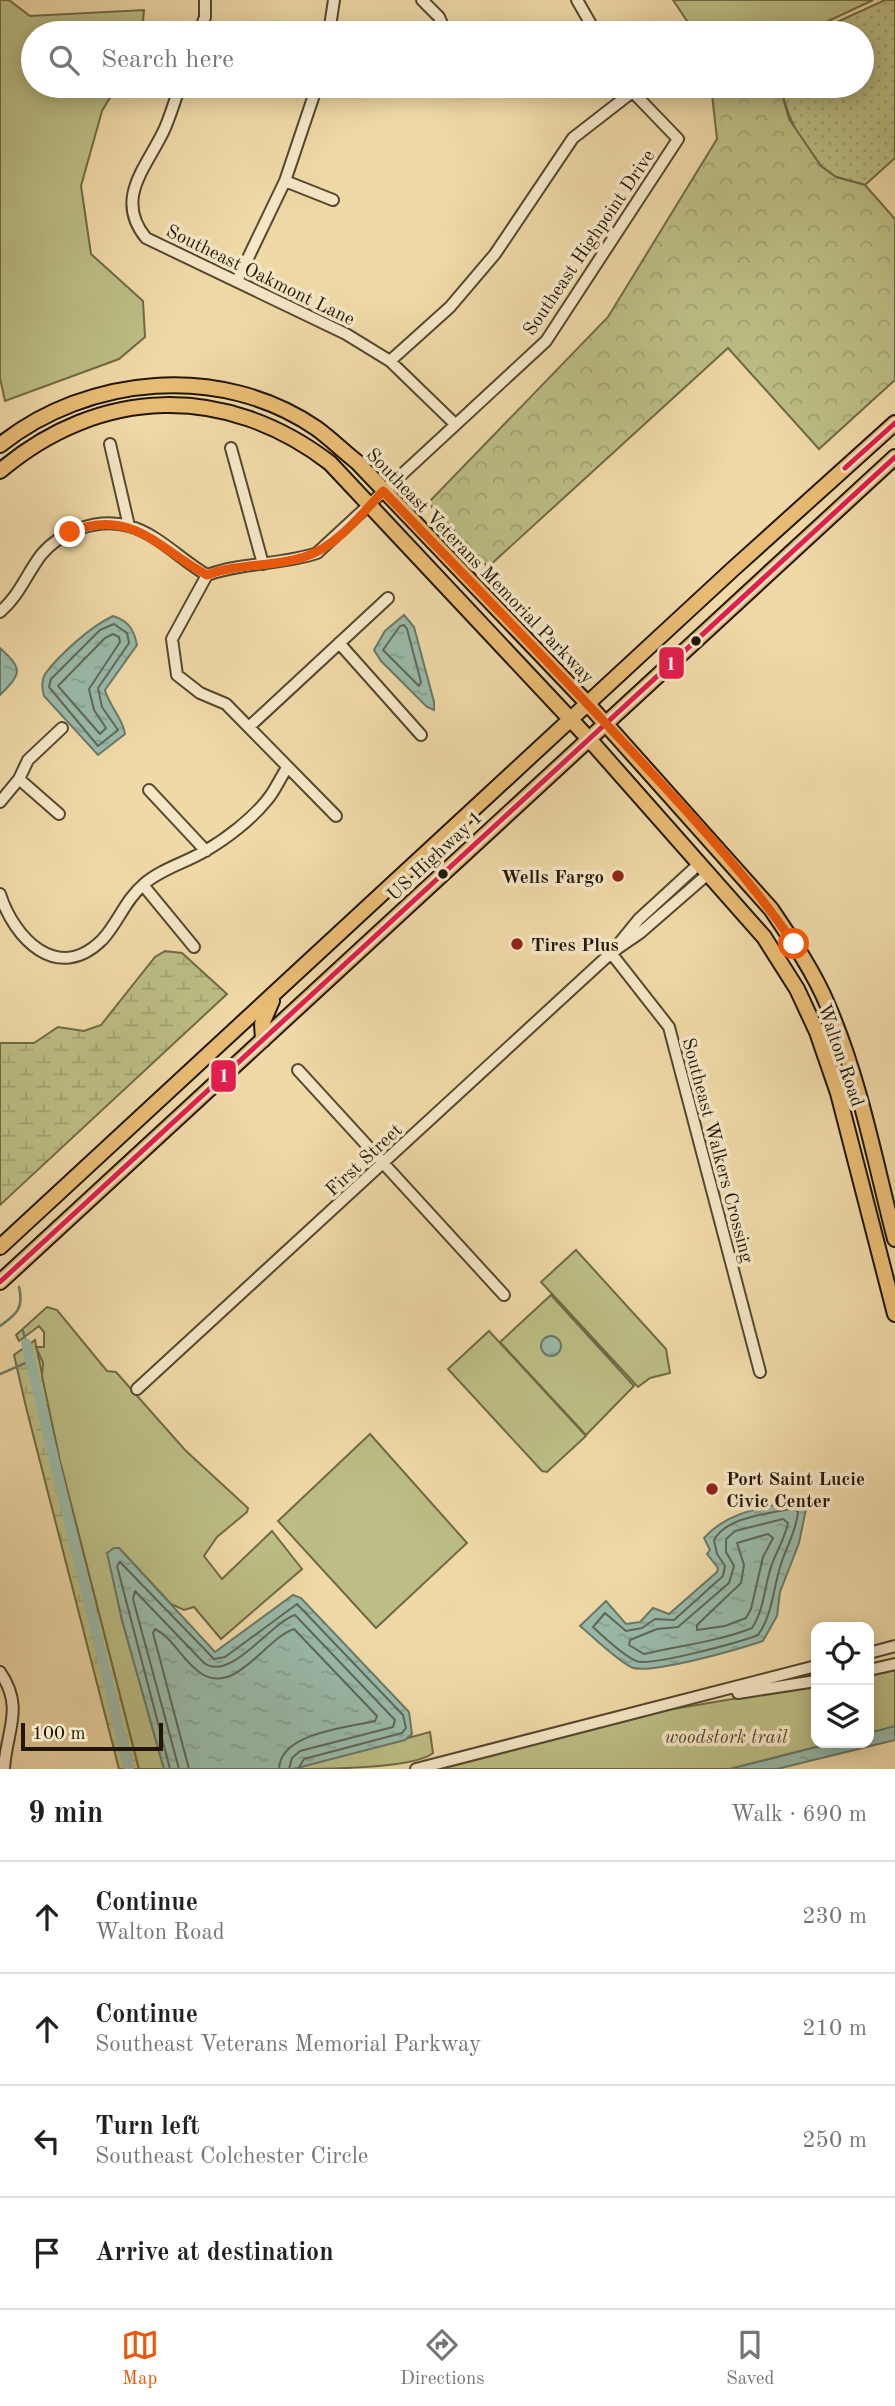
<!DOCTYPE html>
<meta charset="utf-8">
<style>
body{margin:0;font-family:"Old Standard TT",serif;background:#f2f2f2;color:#202124}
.controls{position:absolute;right:21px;bottom:21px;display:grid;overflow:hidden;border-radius:14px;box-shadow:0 4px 18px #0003}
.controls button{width:63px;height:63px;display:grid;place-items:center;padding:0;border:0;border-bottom:2px solid #e0e0e0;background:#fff;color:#202124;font:35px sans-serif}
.scale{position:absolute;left:21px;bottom:18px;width:142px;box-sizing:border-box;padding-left:7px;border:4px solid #221706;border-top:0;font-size:19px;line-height:24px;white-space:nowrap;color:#221706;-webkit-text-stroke:5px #f5e6c6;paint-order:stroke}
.stop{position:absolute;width:21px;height:21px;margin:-16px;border:5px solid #ea580c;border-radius:50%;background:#fff}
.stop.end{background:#ea580c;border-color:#fff;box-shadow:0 2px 7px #0008}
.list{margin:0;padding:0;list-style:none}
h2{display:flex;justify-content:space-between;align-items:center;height:91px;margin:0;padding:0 28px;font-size:30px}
h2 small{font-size:23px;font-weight:400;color:#757577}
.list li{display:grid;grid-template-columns:46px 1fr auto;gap:21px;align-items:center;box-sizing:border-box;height:112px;padding:0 28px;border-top:2px solid #e0e0e0}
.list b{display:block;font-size:26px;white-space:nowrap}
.list p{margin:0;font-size:23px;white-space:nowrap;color:#757577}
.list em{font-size:23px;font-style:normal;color:#757577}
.icon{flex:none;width:38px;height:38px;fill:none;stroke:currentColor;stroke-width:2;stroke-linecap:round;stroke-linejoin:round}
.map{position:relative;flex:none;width:895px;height:1769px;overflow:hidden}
.search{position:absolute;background:#fff;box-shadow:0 4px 18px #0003;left:21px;right:21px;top:21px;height:77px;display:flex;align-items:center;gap:18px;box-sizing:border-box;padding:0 24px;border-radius:38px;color:#757577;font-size:26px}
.sheet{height:539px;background:#fff}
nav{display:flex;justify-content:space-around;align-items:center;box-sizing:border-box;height:98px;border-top:2px solid #e0e0e0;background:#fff;font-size:19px;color:#757577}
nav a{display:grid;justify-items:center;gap:4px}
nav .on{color:#ea580c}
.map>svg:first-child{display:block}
.grass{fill:url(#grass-dots);stroke:#6f6a46;stroke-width:2}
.forest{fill:url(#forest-crowns);stroke:#6f6a46;stroke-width:2}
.wetland{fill:url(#wetland-marsh);stroke:#6f6a46;stroke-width:2}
.park{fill:#bcbe85;stroke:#6f6a46;stroke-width:2}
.water{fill:url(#water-ripples);stroke:#6a7968;stroke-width:2}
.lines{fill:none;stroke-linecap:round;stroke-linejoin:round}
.shore{stroke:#5e6858;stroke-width:2}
.stream{stroke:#6a7968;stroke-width:2.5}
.canal{stroke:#9abaaa;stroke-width:10}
.minor-casing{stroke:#55482e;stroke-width:14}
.major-casing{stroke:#221706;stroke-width:18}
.minor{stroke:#f5e6c6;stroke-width:10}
.major{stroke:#e8bc74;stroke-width:14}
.bus-1-casing{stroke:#f5e6c6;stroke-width:10}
.bus-1{stroke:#e31d4c;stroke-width:5}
.route{stroke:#ea580c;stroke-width:9}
.bus-dot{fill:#221706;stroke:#f5e6c6;stroke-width:2.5}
.poi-dot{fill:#8f2418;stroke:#f5e6c6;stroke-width:2.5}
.labels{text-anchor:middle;stroke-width:7;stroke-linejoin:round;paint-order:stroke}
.street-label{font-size:19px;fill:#221706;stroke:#f5e6c6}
.poi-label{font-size:19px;font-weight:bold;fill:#221706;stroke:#f5e6c6;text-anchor:start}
.park-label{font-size:19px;font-style:italic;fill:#50492c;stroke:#f5e6c6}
.line-badge{stroke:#f5e6c6;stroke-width:2.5}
.badge-label{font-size:19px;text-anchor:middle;font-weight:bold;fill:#fff}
</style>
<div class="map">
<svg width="895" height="1769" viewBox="0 0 895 1769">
<defs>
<pattern id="grass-dots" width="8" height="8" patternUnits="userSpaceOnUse" patternTransform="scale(1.75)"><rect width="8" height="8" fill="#bcbe85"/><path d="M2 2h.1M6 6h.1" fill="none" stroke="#a1a371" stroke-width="1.8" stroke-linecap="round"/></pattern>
<pattern id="forest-crowns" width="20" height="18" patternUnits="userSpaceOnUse" patternTransform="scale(1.75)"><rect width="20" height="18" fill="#bcbe85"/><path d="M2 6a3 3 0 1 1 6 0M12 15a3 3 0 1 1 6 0" fill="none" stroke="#a1a371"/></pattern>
<pattern id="wetland-marsh" width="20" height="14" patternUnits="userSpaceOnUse" patternTransform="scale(1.75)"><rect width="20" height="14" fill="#bcbe85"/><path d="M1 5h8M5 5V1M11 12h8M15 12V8" fill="none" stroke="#a1a371"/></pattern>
<pattern id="water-ripples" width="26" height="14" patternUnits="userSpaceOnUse" patternTransform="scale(1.75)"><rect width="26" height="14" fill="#9abaaa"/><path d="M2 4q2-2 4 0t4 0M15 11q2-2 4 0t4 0" fill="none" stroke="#849f91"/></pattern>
</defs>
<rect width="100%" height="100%" fill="#efd9a7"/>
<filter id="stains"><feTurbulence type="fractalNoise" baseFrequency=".00286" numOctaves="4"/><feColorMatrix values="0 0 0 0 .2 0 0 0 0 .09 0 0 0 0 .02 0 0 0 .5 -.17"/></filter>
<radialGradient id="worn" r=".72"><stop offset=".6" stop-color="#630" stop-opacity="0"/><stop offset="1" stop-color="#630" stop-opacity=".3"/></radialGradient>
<path class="grass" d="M885,0H895V158L865,185C855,181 842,180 833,175C804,158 788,117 780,86H862V33H813Z"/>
<path class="forest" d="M711,86H780L789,119L821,166L836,177L865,185L895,219V380L819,449L728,348L488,567L428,503L608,317L717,139Z"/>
<path class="wetland" d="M165,951L182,953L227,994L0,1205V1043H34L58,1027L84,1031L101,1025L155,957Z
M35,1340L60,1461L139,1769H119L26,1407L14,1355Z"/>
<path class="park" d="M0,0H9L30,16L144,10L142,33H33V86H117L102,111L81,186L91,254L143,301L145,337L119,359L5,401L0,378Z
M673,0H873L803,33H695Z
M576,1250L666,1349L670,1373L650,1378L638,1387L541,1282Z
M551,1295L634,1386L586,1435L500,1342Z
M47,1307L57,1310L107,1371L116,1372L185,1450L248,1508L247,1512L217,1537L204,1556L222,1579L272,1531L302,1569L221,1639L194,1607L184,1610L171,1604L119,1548L108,1553L122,1620L164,1769H139L60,1461L42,1376L43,1363L36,1347H44V1332L39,1326L19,1341L16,1335Z
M489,1331L586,1436L547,1472L542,1471L448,1369Z
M370,1434L467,1543L376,1628L278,1521Z
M895,1670V1727L869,1733V1676Z
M816,1685V1743H832L730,1769H441L673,1709Z
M430,1732L433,1753C414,1769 323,1769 293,1769Z"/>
<path class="water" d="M404,615L414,627L434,702V710L427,707L381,661L374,650L385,631Z
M113,616C129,621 134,630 137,645L105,690C109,706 123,718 125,734L98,755L44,696C42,689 41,681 45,674C59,655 91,626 113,616Z
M0,648C23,669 22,673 0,695Z
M541 1346a10 10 0 1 1 20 0a10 10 0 1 1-20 0Z
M797,1500L806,1509L799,1543L780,1592L777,1616L763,1641C742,1648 648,1676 631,1667C613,1657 596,1639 580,1626L606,1601L626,1624L640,1622L653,1608L669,1614L717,1572L718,1568L707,1554L710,1550L704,1538C728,1511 763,1508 797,1500Z
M114,1548H119L215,1652L293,1595L301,1598L409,1712L412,1734L405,1740L293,1769H164L122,1620L107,1553Z
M895,1726V1740L777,1769H730L832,1743H869V1733Z"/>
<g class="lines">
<path class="shore" d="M114,624L127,633L129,643L98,688L102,707L118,730L98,746L49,687L51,679L100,630Z
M400,626L404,625L407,629L421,682L419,686L383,650Z
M113,634L119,637L120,642L89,689L94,710L106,728L100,734L58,686L105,638Z
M794,1508L798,1512C796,1532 787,1545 781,1564C773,1588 773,1614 758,1635C740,1642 650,1667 636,1661C621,1654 605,1638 593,1627L605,1613L626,1631L642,1628L655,1619L674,1620L723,1576L725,1566L717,1554L714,1540C727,1516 769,1514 794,1508Z
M783,1519L788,1523C785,1537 779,1547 774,1559C764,1581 766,1607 752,1628C717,1642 681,1645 644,1654L629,1645L630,1640L657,1629L678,1627L729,1583L734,1566L726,1552V1539L735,1531Z
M768,1534L773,1538L763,1557L751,1609L746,1618L725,1626L697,1630V1625L741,1583L744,1565L737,1543Z
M170,1769L117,1566L120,1562L214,1659L225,1657L297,1604L403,1715L406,1728L402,1733L304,1759L298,1769
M179,1769L133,1599L135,1591L204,1663C231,1682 270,1623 295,1615L395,1720L393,1727L300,1751L292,1758L289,1769
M189,1769L153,1633L155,1629C174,1638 183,1663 202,1674C236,1695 266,1638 294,1629L377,1716L375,1721C346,1728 280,1733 279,1769"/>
<path class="stream" d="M0,1326C17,1314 24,1308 19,1287
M23,1331L26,1343
M0,1374L30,1361"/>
<path class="canal" d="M26,1343L129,1769"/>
<g class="minor-casing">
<path id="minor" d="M422,0L439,17L446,33
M577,0L596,33
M199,33L205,17V0
M329,33L334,0
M180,86C175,100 171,114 165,128C148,166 113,198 146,238L346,334L390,361L455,424
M285,181L333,200
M237,281L285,181L317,86
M390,361L450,307L495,254L573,138L631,93
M110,444L129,526
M231,448L263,564
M0,612C19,596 26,575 41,555C61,531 98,517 129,526C158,534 182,561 207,575
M339,643L421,735
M250,726L388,598
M19,779L59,814
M149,790L206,851
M0,802L19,779L28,760L62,728
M336,816L226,704L200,693L177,675L172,639L207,575C243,562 282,565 317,553L546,341L678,139L627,86
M143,885L194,947
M0,894C14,938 57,984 102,940C118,923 125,900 144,884C161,869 185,863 205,851C226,839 252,819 267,800C275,791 280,778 287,768
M617,946L639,919L700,863
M611,953L669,1027L760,1372
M298,1070L504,1295
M137,1389L611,953L640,933L709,873
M869,1653L895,1646
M869,1670L895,1664
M0,1672C25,1708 6,1731 4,1769
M738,1693L816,1681
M416,1769L816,1666"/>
</g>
<g class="major-casing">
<path id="major" d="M0,445C88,375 221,363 316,428C330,438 343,451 357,462L587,703L771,909C792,940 814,972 828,1006C860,1080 875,1162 895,1239
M0,471C100,386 226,383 330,463L589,739L764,937L797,989L817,1032L838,1093L895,1314
M263,1040L262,1024L272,1001
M0,1247L733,569L895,423
M0,1282L895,457"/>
</g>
<use href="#minor" class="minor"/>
<use href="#major" class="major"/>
<g class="bus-1-casing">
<path id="bus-1" d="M845,468L895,423
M0,1282L895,457"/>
</g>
<use href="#bus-1" class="bus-1"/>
</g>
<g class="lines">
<path class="route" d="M70,532C131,507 159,549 207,575C239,563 273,567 304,557C335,548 362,514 383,491C472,583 561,674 648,769C699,825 752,881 794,944"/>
</g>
<g class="bus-dot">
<circle cx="696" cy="641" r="6"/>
<circle cx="443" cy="874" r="6"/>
</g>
<g class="poi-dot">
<circle cx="618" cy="876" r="7"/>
<circle cx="517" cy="944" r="7"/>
<circle cx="712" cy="1489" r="7"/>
</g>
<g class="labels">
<g class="street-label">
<text transform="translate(588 242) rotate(-56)" y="7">Southeast Highpoint Drive</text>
<text transform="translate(261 274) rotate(26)" y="7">Southeast Oakmont Lane</text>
<text transform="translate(481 565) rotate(46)" y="7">Southeast Veterans Memorial Parkway</text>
<text transform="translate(434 855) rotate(-43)" y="7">US Highway 1</text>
<text transform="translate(842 1055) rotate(71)" y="7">Walton Road</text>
<text transform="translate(719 1150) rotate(75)" y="7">Southeast Walkers Crossing</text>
<text transform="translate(363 1159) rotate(-43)" y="7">First Street</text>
</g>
<g class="poi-label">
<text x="604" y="883" text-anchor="end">Wells Fargo</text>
<text x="531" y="951">Tires Plus</text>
<text x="726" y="1485">Port Saint Lucie<tspan x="726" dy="22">Civic Center</tspan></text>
</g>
<g class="park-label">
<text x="726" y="1743">woodstork trail</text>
</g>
</g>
<g class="line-badge">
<rect x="658" y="646" width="27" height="34" rx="7" fill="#e31d4c"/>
<rect x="210" y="1059" width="27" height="34" rx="7" fill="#e31d4c"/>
</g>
<g class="badge-label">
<text x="671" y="670">1</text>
<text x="224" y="1082">1</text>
</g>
<rect width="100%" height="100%" filter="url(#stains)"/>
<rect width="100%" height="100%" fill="url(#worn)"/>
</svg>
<div class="controls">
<button><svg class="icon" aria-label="locate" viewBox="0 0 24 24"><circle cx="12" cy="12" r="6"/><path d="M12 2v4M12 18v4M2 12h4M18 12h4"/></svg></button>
<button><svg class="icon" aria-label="layers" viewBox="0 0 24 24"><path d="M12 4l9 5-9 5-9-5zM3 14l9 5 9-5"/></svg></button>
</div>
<div class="scale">100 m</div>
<div class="stop" style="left:794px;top:944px"></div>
<div class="stop end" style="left:70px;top:532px"></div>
<div class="search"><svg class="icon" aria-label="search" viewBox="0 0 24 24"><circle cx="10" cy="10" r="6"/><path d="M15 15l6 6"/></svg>Search here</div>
</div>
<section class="sheet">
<h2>9 min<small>Walk · 690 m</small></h2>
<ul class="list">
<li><svg class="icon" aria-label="ahead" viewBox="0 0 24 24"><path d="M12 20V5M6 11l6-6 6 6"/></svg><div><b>Continue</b><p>Walton Road</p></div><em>230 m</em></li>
<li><svg class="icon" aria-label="ahead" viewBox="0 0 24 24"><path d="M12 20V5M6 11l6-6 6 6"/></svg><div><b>Continue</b><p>Southeast Veterans Memorial Parkway</p></div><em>210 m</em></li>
<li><svg class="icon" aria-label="left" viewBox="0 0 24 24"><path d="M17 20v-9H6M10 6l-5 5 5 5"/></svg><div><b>Turn left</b><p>Southeast Colchester Circle</p></div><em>250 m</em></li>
<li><svg class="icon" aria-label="arrive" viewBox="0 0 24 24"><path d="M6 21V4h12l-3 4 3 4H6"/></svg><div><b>Arrive at destination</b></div></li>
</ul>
</section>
<nav>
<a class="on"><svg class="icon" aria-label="map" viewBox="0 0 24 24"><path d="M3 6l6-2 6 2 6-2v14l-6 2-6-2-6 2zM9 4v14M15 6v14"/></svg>Map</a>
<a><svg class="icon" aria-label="directions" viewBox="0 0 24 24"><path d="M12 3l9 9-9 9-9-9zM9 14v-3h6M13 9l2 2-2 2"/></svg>Directions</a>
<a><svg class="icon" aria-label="saved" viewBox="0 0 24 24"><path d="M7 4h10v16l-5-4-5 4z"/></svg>Saved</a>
</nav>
